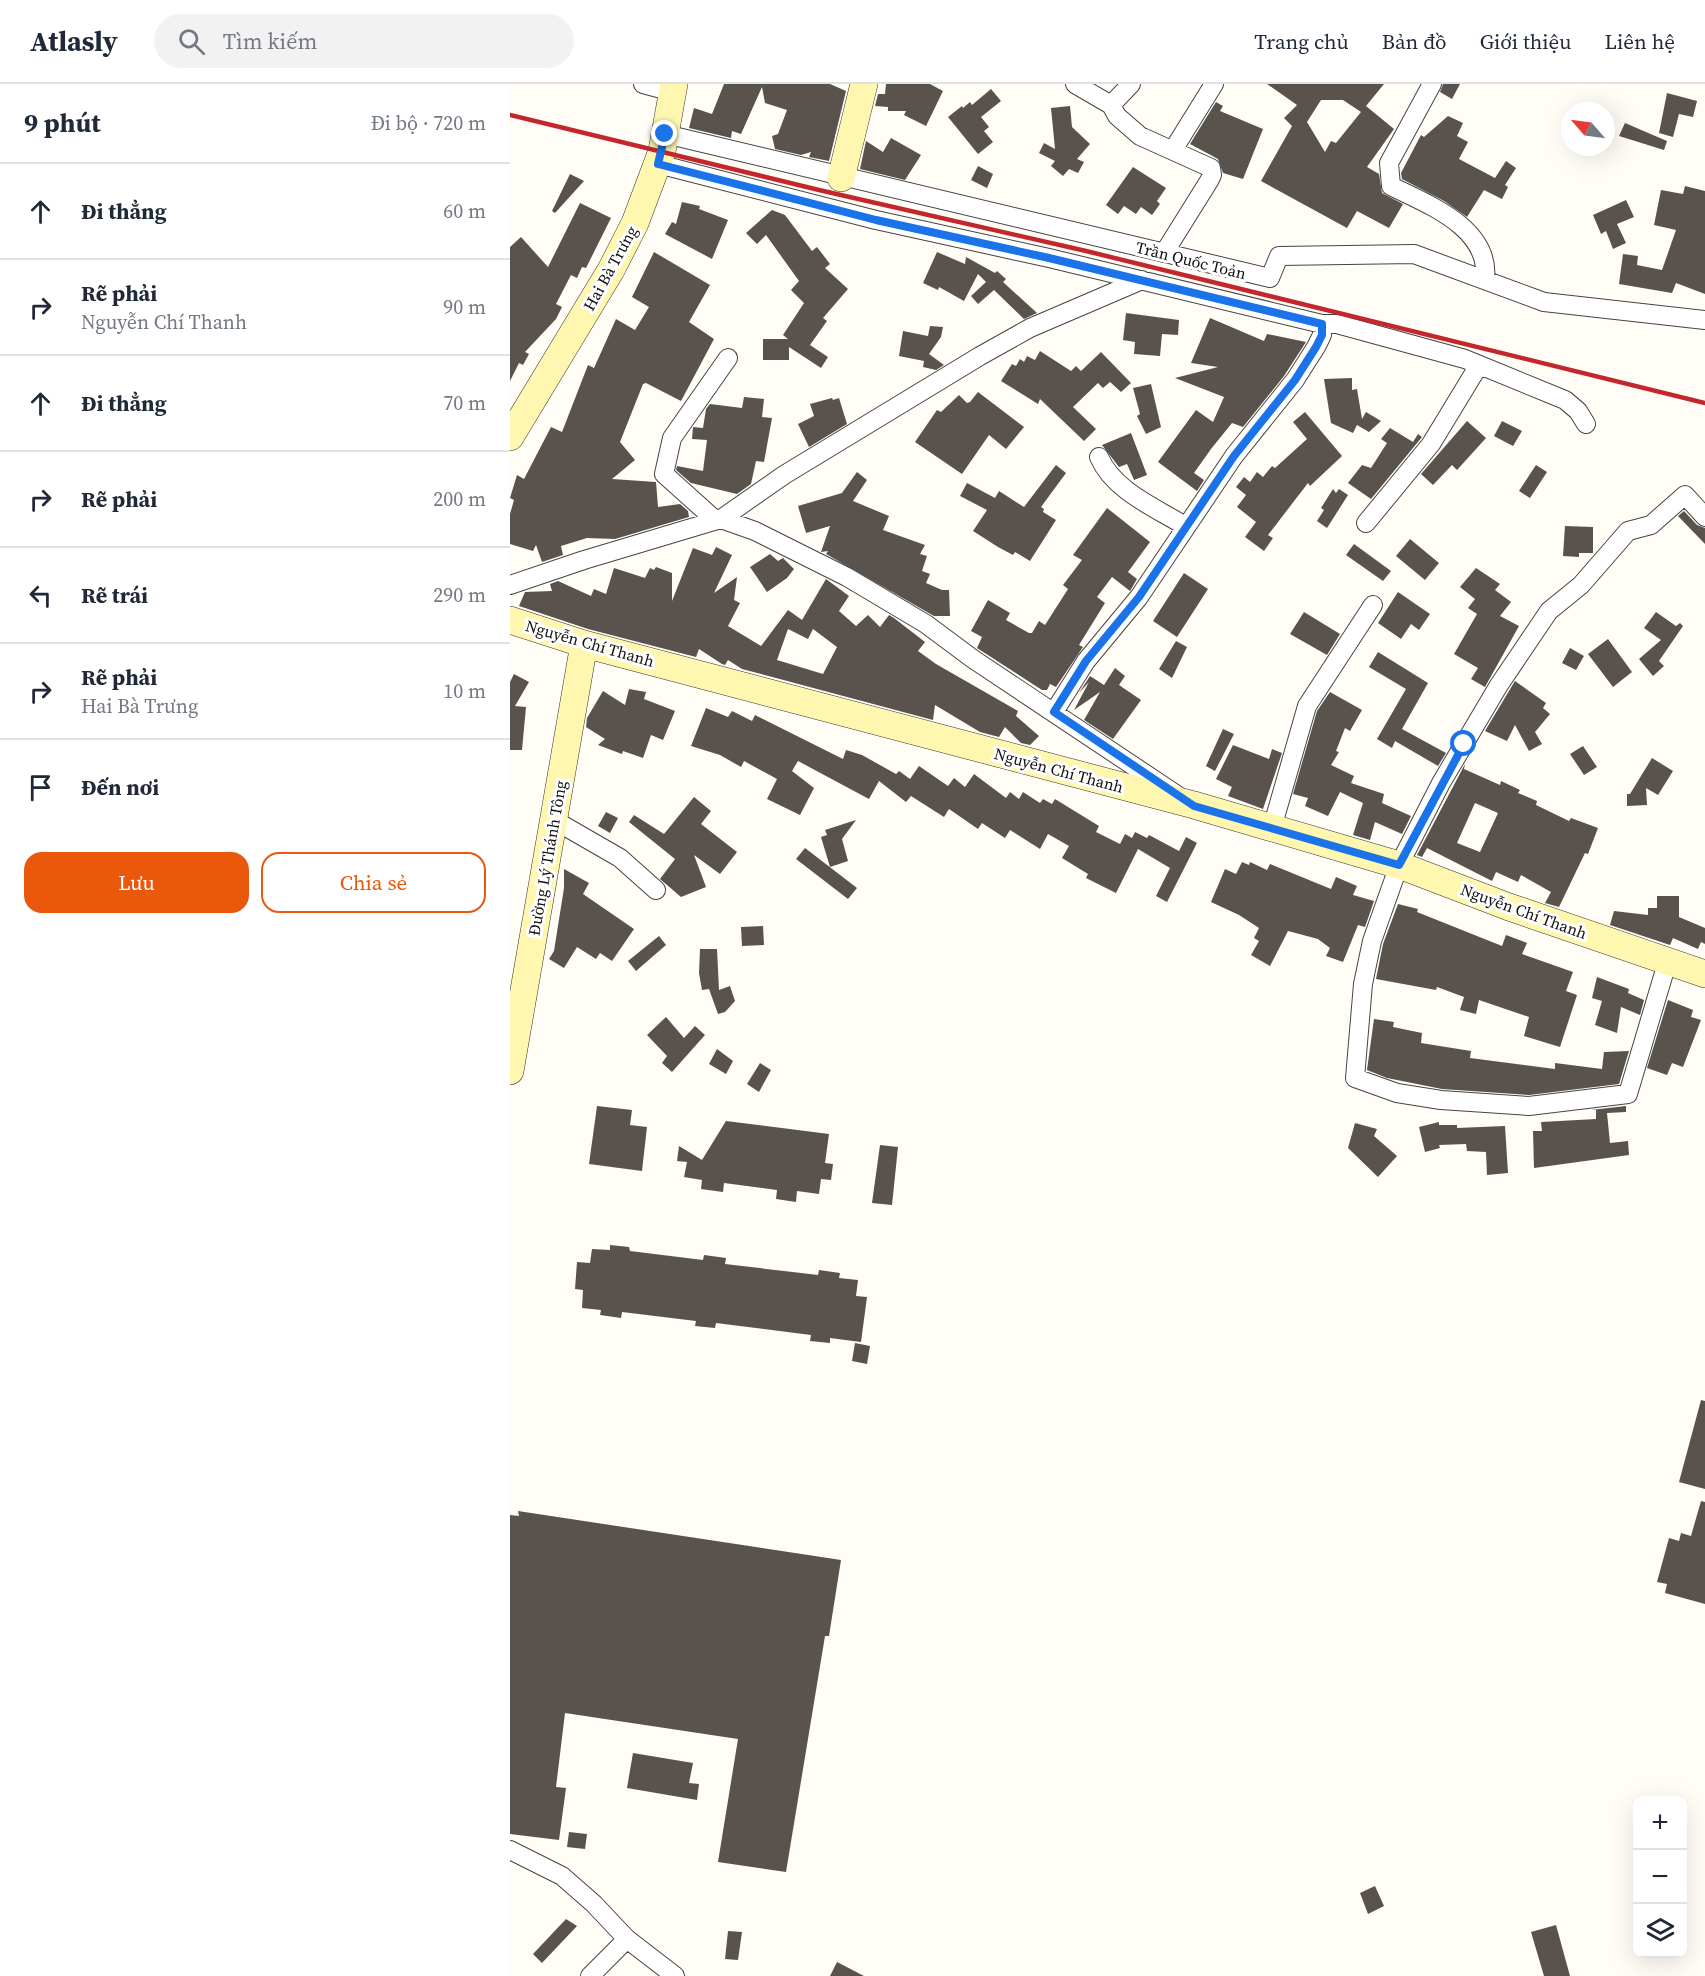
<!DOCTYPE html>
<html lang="vi">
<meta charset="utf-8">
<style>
body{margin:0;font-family:"Source Serif 4",serif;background:#f2f2f3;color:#1f2937}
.controls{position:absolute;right:18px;bottom:18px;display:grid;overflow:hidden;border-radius:12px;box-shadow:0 6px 24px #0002}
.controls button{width:54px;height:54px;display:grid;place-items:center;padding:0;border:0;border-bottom:2px solid #e0e1e3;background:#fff;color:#1f2937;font:30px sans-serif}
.compass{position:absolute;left:1051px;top:18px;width:54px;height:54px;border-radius:50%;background:#fff;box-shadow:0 6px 24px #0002;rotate:298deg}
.stop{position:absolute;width:18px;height:18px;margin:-14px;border:4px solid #1a73e8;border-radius:50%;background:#fff}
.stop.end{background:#1a73e8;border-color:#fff;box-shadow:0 2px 6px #0008}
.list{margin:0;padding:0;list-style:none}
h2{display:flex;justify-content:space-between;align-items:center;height:78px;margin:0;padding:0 24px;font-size:26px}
h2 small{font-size:20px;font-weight:400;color:#747a83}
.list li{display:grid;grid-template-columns:39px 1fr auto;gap:18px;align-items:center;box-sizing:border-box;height:96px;padding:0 24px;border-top:2px solid #e0e1e3}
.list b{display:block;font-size:22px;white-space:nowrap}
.list p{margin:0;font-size:20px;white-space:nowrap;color:#747a83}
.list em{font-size:20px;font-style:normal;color:#747a83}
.actions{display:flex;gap:12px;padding:18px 24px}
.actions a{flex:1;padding:14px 0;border:2px solid #ea580c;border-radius:18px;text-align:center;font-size:21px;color:#ea580c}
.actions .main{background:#ea580c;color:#fff}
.icon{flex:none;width:33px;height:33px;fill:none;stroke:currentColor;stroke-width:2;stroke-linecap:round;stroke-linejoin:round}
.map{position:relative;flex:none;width:1195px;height:1892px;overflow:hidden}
header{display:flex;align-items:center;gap:36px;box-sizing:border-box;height:84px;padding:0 30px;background:#fff;border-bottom:2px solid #e0e1e3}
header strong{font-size:28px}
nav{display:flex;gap:33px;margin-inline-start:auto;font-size:21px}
.search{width:420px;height:54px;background:#f2f2f3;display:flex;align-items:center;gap:15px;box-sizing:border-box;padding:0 21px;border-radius:33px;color:#747a83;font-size:22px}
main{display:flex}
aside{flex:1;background:#fff}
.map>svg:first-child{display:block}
.building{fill:#5a524d;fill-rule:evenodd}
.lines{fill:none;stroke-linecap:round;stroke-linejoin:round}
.street-casing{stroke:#444;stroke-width:20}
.secondary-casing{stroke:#333;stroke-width:28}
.street{stroke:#fff;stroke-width:18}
.secondary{stroke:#fff6b0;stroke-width:27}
.rail{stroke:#c4262e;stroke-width:4.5}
.route{stroke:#1a73e8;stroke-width:8}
.labels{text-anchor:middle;stroke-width:6;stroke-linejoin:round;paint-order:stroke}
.street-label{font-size:16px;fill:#111;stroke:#fff}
</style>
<header>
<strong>Atlasly</strong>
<div class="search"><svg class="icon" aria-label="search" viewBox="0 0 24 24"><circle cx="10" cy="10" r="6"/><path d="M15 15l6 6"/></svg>Tìm kiếm</div>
<nav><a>Trang chủ</a><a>Bản đồ</a><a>Giới thiệu</a><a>Liên hệ</a></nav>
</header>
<main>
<aside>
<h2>9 phút<small>Đi bộ · 720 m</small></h2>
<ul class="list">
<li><svg class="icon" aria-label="ahead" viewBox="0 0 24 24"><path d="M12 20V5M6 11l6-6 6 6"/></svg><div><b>Đi thẳng</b></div><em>60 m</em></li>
<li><svg class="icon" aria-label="right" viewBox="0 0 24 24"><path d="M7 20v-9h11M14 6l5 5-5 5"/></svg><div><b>Rẽ phải</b><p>Nguyễn Chí Thanh</p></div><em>90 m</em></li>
<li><svg class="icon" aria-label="ahead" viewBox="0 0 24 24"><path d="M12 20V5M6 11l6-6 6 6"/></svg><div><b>Đi thẳng</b></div><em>70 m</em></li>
<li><svg class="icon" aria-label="right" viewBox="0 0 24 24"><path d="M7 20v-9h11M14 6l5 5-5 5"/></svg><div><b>Rẽ phải</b></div><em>200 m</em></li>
<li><svg class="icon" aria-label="left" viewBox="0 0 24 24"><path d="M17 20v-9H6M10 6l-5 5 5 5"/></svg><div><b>Rẽ trái</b></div><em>290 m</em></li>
<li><svg class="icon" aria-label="right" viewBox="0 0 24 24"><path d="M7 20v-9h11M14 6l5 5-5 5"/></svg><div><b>Rẽ phải</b><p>Hai Bà Trưng</p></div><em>10 m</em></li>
<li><svg class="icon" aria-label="arrive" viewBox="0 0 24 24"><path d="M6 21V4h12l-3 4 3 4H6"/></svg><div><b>Đến nơi</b></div></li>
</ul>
<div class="actions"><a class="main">Lưu</a><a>Chia sẻ</a></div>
</aside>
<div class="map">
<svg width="1195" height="1892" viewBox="0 0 1195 1892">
<rect width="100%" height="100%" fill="#fffdf5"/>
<path class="building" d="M214,0H320L336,7L319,77L299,73L301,68L291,71L265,65L262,52L268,50L277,26L255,19L252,3L231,50L222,47L221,54L179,44L184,24L202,30Z
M376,0H420L433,7L416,42L394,31L396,27H378V23L365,22L368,10H375Z
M757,0H874L856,22L884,45L857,83L869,90L872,109L893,120L879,144L847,127L837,144L751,97L782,42L774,34L787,21ZM811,16H833L851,28L826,59L821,57L815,68L797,38Z
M933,0H950L942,15L930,8Z
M481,5L491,17L471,33L479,43L474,47L483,58L468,70L438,33L452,22L453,24L460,18L462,21Z
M1157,9L1187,17L1183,33L1169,30L1163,53L1149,49Z
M706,18L713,22L710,27L753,45L733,95L713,89L708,75L680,60Z
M560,22L562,43L580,60L567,75L574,78L568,89L559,85L553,92L541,82L545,77L529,69L534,59L545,65L541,24Z
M938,32L953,39L947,52L958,58L949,75L985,94L996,77L1006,84L995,101L998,103L992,115L974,106L957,133L934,117L892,95L891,89L911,51L914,53Z
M1115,39L1157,57L1154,66L1109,52Z
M381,54L411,71L395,96L350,85L356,57L373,68Z
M468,82L483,90L477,104L461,96Z
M623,83L656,104L647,117L650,120L642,131L631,123L626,130L614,122L608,130L596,121Z
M60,90L74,97L45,129L42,127Z
M1175,102L1195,107V210L1166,199L1162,209L1109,200L1113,170L1128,172L1127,181L1152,186L1166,146L1144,141L1151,106L1173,110Z
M1116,116L1124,133L1107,140L1116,159L1103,165L1096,147L1091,150L1083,131Z
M172,118L190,122L189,125L218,136L202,175L155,150L162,138L166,140Z
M70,119L101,134L76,184L72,183L67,194L61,191L46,220L52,223L46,235L15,268L19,270L13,281L9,279L0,297V163L11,153L38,183Z
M262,126L275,131L302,167L307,163L320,180L315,184L338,205L313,234L317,237L300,261L318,273L311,284L279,263V276H253V255H278L273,251L294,219L281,206L289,197L256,151L247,160L236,149Z
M144,168L200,201L179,238L204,255L171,317L136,299L133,300L110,358L125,376L102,395L146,398L148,423L170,420L178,427L179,433L105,455L77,454L51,462L53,471L32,478L26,461L23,467L0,460V430L4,416L0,414L7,391L14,395L41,343L52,348L78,281L84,284L106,235L125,246L139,223L122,213Z
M427,168L455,180L456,173L485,189L487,187L496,195L493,198L527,229L514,235L484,206L468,220L461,212L476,198L468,190L454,217L429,203L428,206L413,199Z
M616,229L669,236L668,251L652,250L650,272L624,270L625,258L613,256Z
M700,234L754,257L757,250L796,258L774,292L733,343L722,339L701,365L684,389L694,396L687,407L648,378L686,326L703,338L714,313L665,294L708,283L681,279Z
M420,242L433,243L431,253L419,270L434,281L426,286L413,283L414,277L389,272L393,247L418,252Z
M530,267L561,287L566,282L571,287L591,268L621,299L611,308L600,298L593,304L588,299L563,323L586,345L574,357L530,315L528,320L491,297L502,280L506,282L510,275L514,278L517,272L525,276Z
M842,294V306L847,305L852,335L856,328L871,337L859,348L847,341L843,349L821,339L814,295Z
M641,300L651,343L636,350L627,332L630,330L623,304Z
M468,308L514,343L496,365L479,351L452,390L405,358L427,326L431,328L449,311L457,319L460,318Z
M234,313L254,315L252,333L262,334L254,378L246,377L241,400L227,410L181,399L166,386L167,382L193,387L197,356L182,355L183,343L193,344L196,325L200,320L232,324Z
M322,314L323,316L329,314L337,340L299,363L288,340L304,332L300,320Z
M795,328L832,372L800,402L798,399L758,451L763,454L754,467L735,453L746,438L727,423L736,411L726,403L734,393L740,398L747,388L753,393L762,382L765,384L797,355L783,338Z
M957,337L976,354L947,386L942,381L923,401L911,390Z
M992,337L1012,347L1003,362L984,352Z
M880,344L903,358L908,350L912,353L861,415L838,399L852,381L861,384L877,359L871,355Z
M621,349L637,391L624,396L617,380L609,383L592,361Z
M546,381L556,389L531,423L534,425L533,428L546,436L520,477L505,468L503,471L488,463L463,447L477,426L450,412L457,399L485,414L489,407L514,423Z
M1026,381L1037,388L1020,414L1009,407Z
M347,388L357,396L343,417L379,432L373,446L415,461L410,470L417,472L412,487L420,490L416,499L432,506H439L440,532H424L316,470L318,467L311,468L320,442L296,449L288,422L332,409Z
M823,405L826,409L829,405L838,411L817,444L807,437L814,426L811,424Z
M597,424L640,458L618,488L627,495L620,507L602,493L587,513L595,519L569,561L573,563L546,603L540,600L537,606H532L467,564L472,553L461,547L478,516L500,529L496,536L519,549H522L529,537L535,541L558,505L553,501L572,476L563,471Z
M1174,427L1187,441L1195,444V460L1168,432Z
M1055,442L1083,443V469H1069V473L1053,472Z
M900,455L929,479L915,496L886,472Z
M844,460L881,487L873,497L836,471Z
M206,463L222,471L204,509L227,493L224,516L230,519L218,542L251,562L278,526L292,536L316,495L339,512L329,527L346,542L358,531L370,543L379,531L384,534L415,558L408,567L426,580L508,627L506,632L529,652L520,661L511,659L495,643L489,653L470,648L425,621L423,636L232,585L218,576L215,581L212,580L189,565L186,573L78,545L9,522L15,508L42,507L40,500L48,497L81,512L84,505L96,510L104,484L135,494L140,484L144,486L146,483L162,489V517L183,464L202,471ZM278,545L298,555L303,545L327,563L313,590L267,576Z
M260,470L268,477L273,474L284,485L277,494L257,508L240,483Z
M966,484L990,500L985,506L1001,518L990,532L1009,542L975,603L961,595L968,584L944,570L967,530L958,524L965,515L950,503Z
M674,489L698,505L667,553L643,537Z
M888,508L920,530L909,546L901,540L891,555L868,539Z
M794,528L830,550L817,571L780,550Z
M1146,528L1166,542L1170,539L1173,542L1149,577L1154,582L1143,592L1129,575L1151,556L1134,544Z
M1098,555L1122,588L1103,603L1078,570Z
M666,557L677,563L662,594L649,585Z
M1060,564L1074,572L1066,586L1052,579Z
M868,568L918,599L892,645L936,669L928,682L885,657L882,664L867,655L896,605L859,583Z
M605,584L615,592L609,601L631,616L603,655L574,636L590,608L564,626L579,598L569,609L580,592L594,601Z
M4,590L19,598L5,622L16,623L12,666H0V598Z
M1005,597L1036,619L1033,624L1040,630L1025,648L1032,660L1019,667L1005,641L997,657L975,647Z
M119,605L136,608L134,615L165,627L153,656L141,651L133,674L113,667L112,670L88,661L95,655L76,643L77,634L93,607L115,621Z
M820,608L852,626L840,647L835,644L826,667L829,668L821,681L844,692L841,699L874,710L872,719L901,732L892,750L865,738L860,756L843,751L853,719L830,708L818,732L795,722L798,714L783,710L807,627Z
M196,624L218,633L222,627L242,637L245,631L333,675L336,666L352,671L386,690L389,687L400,695L409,682L438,702L444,694L455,703L464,690L496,714L500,708L509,715L513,708L530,719L533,715L542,720L545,715L589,742L586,748L610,760L615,750L622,754L625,748L637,754L639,751L669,767L676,753L687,759L657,818L646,812L660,784L628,765L606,809L576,794L578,790L552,774L559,762L538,750L530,765L500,746L495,754L472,739L468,745L439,725L434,733L401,712L396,718L369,697L359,715L288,677L282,687L304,704L290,731L257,715L267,695L234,677L231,683L210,671L181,662Z
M713,645L724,650L705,687L696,682Z
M723,661L759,675L762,665L772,669L753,725L718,712L722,703L706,695Z
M1073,662L1087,683L1074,691L1060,670Z
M1142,674L1163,687L1148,711L1136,704L1137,721L1117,722V710H1120Z
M955,680L954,685L990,701L991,697L1010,706L1008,709L1027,717L1026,721L1059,737L1061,734L1088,744L1078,770L1075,769L1049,823L1035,819L1041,808L1011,791L1008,798L986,788L982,797L917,764L912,773L907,771ZM965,719L988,729L970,768L947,759Z
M184,713L201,727L191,740L227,768L210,790L184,771L196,803L171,813L150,795L165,775L119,738L124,731L154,750Z
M96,728L108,734L100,749L88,742Z
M346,736L332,755L338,777L320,783L311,753L317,751L315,746Z
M295,764L347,804L338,815L286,775Z
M732,778L739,781L740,778L757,786L760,780L821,805L826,793L847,802L843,811L864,817L855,843L848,841L833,878L816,872L820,864L808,855L778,847L760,882L741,871L749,857L744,854L749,844L729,831L701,818L715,785L726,790Z
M54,785L79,799L73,810L124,845L102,877L90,869L86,875L67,863L54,884L39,875L44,867L54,804Z
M1147,812H1169V833L1195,844V860L1191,858L1188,865L1163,854L1160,861L1100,841L1104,827L1138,831V824H1147Z
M888,820L908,825L907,828L992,862L996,851L1017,859L1012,870L1063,888L1056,907L1067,911L1050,963L1014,952L1019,933L969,916L966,930L950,926L954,913L927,903L926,906L866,895L873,860Z
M253,842L254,861L232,862L231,843Z
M149,852L156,861L126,887L118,877Z
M190,865H207L209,906L220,902L225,917L215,928L208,930L199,905L192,906L189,889Z
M1087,893L1119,905L1118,909L1134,916L1130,931L1111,923L1107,949L1085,941L1092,917L1082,914Z
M1158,916L1183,926L1181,933L1191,936L1173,983L1162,979L1157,991L1137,984Z
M156,933L174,954L185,942L195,951L162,988L152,979L157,972L137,951Z
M864,935L884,938L883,943L912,949L911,959L961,967L960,974L1045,985V979L1092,985L1094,968L1119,967L1109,1000L1019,1011L932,1005L877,994L857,986Z
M207,965L223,977L216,990L199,980Z
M250,979L261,986L249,1008L237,1000Z
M87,1022L122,1026L120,1041L137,1043L132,1087L79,1080Z
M1116,1022V1028L1097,1029L1100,1059L1118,1057L1119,1071L1024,1084L1023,1047H1032L1031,1038L1086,1035V1026H1081Z
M216,1037L319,1050L315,1079L323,1080L321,1096L311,1095L309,1110L287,1107L286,1118L266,1115L267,1106L214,1099L213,1108L191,1105L192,1096L174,1093L177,1078L167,1077L169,1062L192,1076Z
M929,1038V1041H947V1044L995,1042L998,1089L977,1091L976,1068L957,1067L956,1060L929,1061L930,1064L915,1068L909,1043Z
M845,1039L867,1045L864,1052L887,1072L868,1093L838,1064Z
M370,1061L388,1063L382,1121L362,1119Z
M100,1161L119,1163L120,1167L193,1176L194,1171L216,1174L215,1180L308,1191L309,1186L330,1189L329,1194L348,1196L346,1212L357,1213L351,1258L320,1254V1259L300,1257L301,1251L206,1239L205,1244L185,1242L186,1237L112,1228L111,1234L90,1231L91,1226L72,1224L73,1206L65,1205L67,1178L80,1179L82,1165L100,1166Z
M345,1259L360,1262L357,1280L342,1277Z
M1191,1316L1195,1317V1405L1169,1398Z
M1191,1417L1195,1418V1520L1155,1509L1157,1500L1147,1498L1159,1454L1169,1457L1171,1449L1181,1452Z
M8,1427L331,1476L319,1552H315L276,1788L208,1778L228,1655L55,1629L46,1703L56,1704L49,1756L0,1750V1431L9,1432Z
M123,1669L183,1679L179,1699L189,1700L187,1716L117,1704Z
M59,1748L77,1750L75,1765L57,1763Z
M865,1802L874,1822L858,1830L850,1809Z
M56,1835L67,1842L32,1879L23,1870Z
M1046,1841L1060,1892H1034L1021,1848Z
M218,1847L232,1848L228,1876L215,1875Z
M327,1878L354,1892H320Z"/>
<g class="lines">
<g class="street-casing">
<path id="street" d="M133,0L163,8
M565,0L601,21L607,32L630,52L701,84L702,91L699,97L654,169
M922,0L879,79L881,102C919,121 981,144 975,196
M601,21L621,0
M155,50L760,194L769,172L904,170L1034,218L1195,236
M663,66L704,0
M148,80L366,136L539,174L812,240V251L806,263L785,296L724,372L629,513L576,577L544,628
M812,240H827L955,275L1055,316L1068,327L1076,340
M589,373C604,407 644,423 675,442
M204,435L154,390L162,354L218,274
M211,435L245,447L337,493L416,540L463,575L667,711
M856,439L921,360L969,281
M0,501L74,476L211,435L274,391L470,272L520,244L632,196
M44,736L110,774L146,806
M762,744L797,622L863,521
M1157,879L1118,1010L1019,1022L931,1016L887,1009L845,994L853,900L862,857L889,781L931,699L989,601L1039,527L1071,501L1118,447L1141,441L1175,411L1195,433
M0,1766L52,1792L84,1820L117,1855L165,1892
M80,1892L117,1855"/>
</g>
<g class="secondary-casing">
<path id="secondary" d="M331,94L354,0
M0,353L101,186L125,139L152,67L164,0
M0,536L74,560L684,721L889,781L999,823L1195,890
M0,987L74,560"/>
</g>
<use href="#street" class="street"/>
<use href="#secondary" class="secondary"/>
<path class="rail" d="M0,31L309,106L576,167L1195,319"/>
</g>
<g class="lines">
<path class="route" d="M155,50L148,80L366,136L539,174L812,240V251L806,263L785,296L724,372L629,513L576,577L544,628L684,722L889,781L954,660"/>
</g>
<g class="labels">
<g class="street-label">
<text transform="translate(681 176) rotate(14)" y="6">Trần Quốc Toản</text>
<text transform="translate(100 184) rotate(-61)" y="6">Hai Bà Trưng</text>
<text transform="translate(80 559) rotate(16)" y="6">Nguyễn Chí Thanh</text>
<text transform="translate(549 686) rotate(15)" y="6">Nguyễn Chí Thanh</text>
<text transform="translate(37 774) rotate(-80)" y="6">Đường Lý Thánh Tông</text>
<text transform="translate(1014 827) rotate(20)" y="6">Nguyễn Chí Thanh</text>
</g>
</g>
</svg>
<div class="controls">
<button>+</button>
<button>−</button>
<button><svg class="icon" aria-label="layers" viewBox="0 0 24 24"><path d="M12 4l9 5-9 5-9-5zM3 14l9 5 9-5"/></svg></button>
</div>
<svg class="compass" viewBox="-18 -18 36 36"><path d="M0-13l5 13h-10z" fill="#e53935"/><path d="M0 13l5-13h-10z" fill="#747a83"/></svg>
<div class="stop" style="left:954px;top:660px"></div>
<div class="stop end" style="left:155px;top:50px"></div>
</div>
</main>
